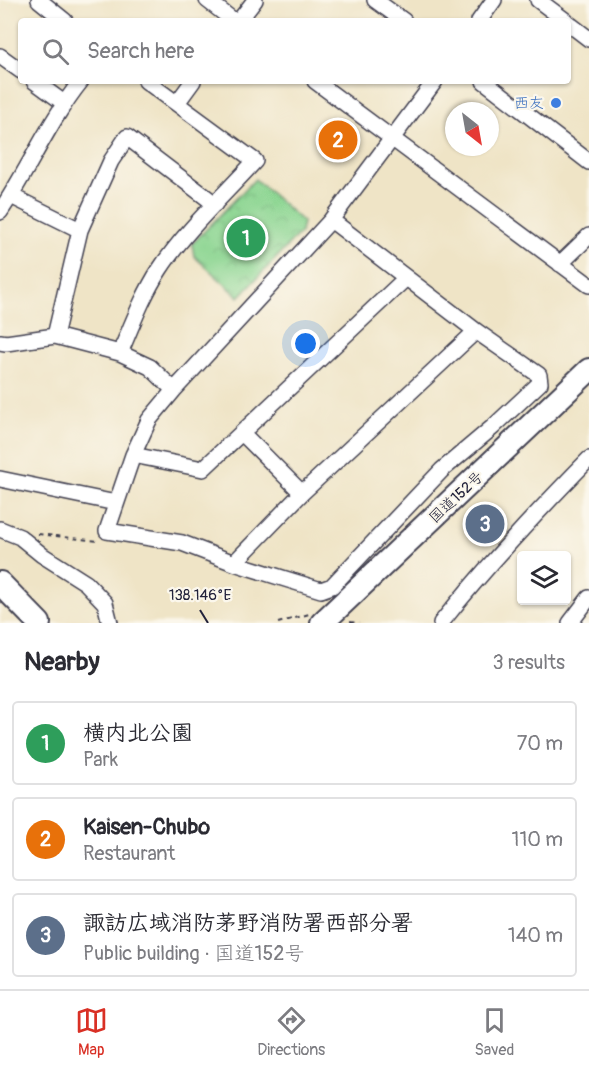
<!DOCTYPE html>
<meta charset="utf-8">
<style>
body{margin:0;font-family:Pangolin,"Klee One",sans-serif;background:#f2f2f3;color:#2b2b33}
.controls{position:absolute;right:18px;bottom:18px;display:grid;overflow:hidden;border-radius:6px;box-shadow:0 2px 4px #0004}
.controls button{width:54px;height:54px;display:grid;place-items:center;padding:0;border:0;border-bottom:2px solid #e1e1e2;background:#fff;color:#2b2b33;font:30px sans-serif}
.compass{position:absolute;left:445px;top:102px;width:54px;height:54px;border-radius:50%;background:#fff;box-shadow:0 2px 4px #0004;rotate:149deg}
.you{position:absolute;left:306px;top:344px;width:21px;height:21px;margin:-15px;border:4px solid #fff;border-radius:50%;background:#1a73e8;box-shadow:0 0 0 9px #1a73e833}
.badge{display:grid;place-items:center;width:39px;height:39px;border-radius:50%;background:#d93025;color:#fff;font-size:20px;font-weight:700}
.pin{position:absolute;translate:-50% -50%;border:3px solid #fff;box-shadow:0 2px 6px #0006}
.list{margin:0;padding:0;list-style:none}
h2{display:flex;justify-content:space-between;align-items:center;height:78px;margin:0;padding:0 24px;font-size:26px}
h2 small{font-size:20px;font-weight:400;color:#7c7c81}
.list li{display:grid;grid-template-columns:39px 1fr auto;gap:18px;align-items:center;box-sizing:border-box;height:84px;margin:0 12px 12px;padding:0 12px;border:2px solid #e1e1e2;border-radius:6px}
.list b{display:block;font-size:22px;white-space:nowrap}
.list p{margin:0;font-size:20px;white-space:nowrap;color:#7c7c81}
.list em{font-size:20px;font-style:normal;color:#7c7c81}
.icon{flex:none;width:33px;height:33px;fill:none;stroke:currentColor;stroke-width:2;stroke-linecap:round;stroke-linejoin:round}
.map{position:relative;flex:none;width:589px;height:623px;overflow:hidden}
.search{position:absolute;background:#fff;box-shadow:0 2px 4px #0004;left:18px;right:18px;top:18px;height:66px;display:flex;align-items:center;gap:15px;box-sizing:border-box;padding:0 21px;border-radius:6px;color:#7c7c81;font-size:22px}
.sheet{height:366px;background:#fff}
nav{display:flex;justify-content:space-around;align-items:center;box-sizing:border-box;height:84px;border-top:2px solid #e1e1e2;background:#fff;font-size:16px;color:#7c7c81}
nav a{display:grid;justify-items:center;gap:3px}
nav .on{color:#d93025}
.map>svg:first-child{display:block}
.park{fill:url(#park-crowns);stroke:#567c66;stroke-width:1.5}
.lines{fill:none;stroke-linecap:round;stroke-linejoin:round}
.minor-casing{stroke:#413f50;stroke-width:18}
.highway-casing{stroke:#413f50;stroke-width:26}
.path{stroke:#413f50;stroke-width:2;stroke-dasharray:4.5 4.5;stroke-linecap:butt}
.minor{stroke:#fff;stroke-width:15}
.highway{stroke:#fff;stroke-width:22}
.ticks{fill:none;stroke:#22223b;stroke-width:2}
.shop-dot{fill:#3f7fe0;stroke:#fbf7ec;stroke-width:2}
.labels{text-anchor:middle;stroke-width:4.5;stroke-linejoin:round;paint-order:stroke}
.shop-label{font-size:15px;fill:#366cbe;stroke:#fbf7ec;text-anchor:end}
.street-label{font-size:15px;fill:#22223b;stroke:#fbf7ec}
.ticks-label{font-size:15px;text-anchor:middle;fill:#22223b;stroke:#fbf7ec;stroke-width:4.5;stroke-linejoin:round;paint-order:stroke}
</style>
<div class="map">
<svg width="589" height="623" viewBox="0 0 589 623">
<defs>
<pattern id="park-crowns" width="20" height="18" patternUnits="userSpaceOnUse" patternTransform="scale(1.5)"><rect width="20" height="18" fill="#8bd591"/><path d="M2 6a3 3 0 1 1 6 0M12 15a3 3 0 1 1 6 0" fill="none" stroke="#78b77e"/></pattern>
</defs>
<rect width="100%" height="100%" fill="#fbf7ec"/>
<filter id="ink" filterUnits="userSpaceOnUse"><feTurbulence type="fractalNoise" baseFrequency=".0167" numOctaves="2"/><feDisplacementMap in="SourceGraphic" scale="12" xChannelSelector="R" yChannelSelector="G"/><feConvolveMatrix kernelMatrix="1 2 1 2 8 2 1 2 1" color-interpolation-filters="sRGB"/></filter>
<filter id="wash" filterUnits="userSpaceOnUse"><feTurbulence type="fractalNoise" baseFrequency=".008" numOctaves="4" result="noise"/><feDisplacementMap in="SourceGraphic" scale="24" xChannelSelector="R" yChannelSelector="G"/><feGaussianBlur stdDeviation="1.35" result="paint"/><feColorMatrix in="noise" values="0 0 0 0 0 0 0 0 0 0 0 0 0 0 0 0 0 1.4 0 .05"/><feComposite in="paint" operator="in"/></filter>
<g filter="url(#wash)">
<rect width="100%" height="100%" fill="#efe4c6"/>
<path class="park" d="M255,179L303,222L301,232L239,297L194,256L192,244Z"/>
</g>
<g filter="url(#ink)">
<g class="lines">
<g class="minor-casing">
<path id="minor" d="M39,0L65,21
M207,0L234,21
M375,0L404,21
M538,0L566,21
M239,21L255,0
M479,21L494,0
M568,23L589,39
M0,56L21,71
M34,81L64,103
M315,81L589,285
M484,81L589,162
M177,103L193,81
M11,196L80,230
M0,212C29,169 49,121 81,81
M331,220L476,331L539,375L540,383L493,427L442,470L332,586L321,590L234,563L182,543L107,531L133,455L149,420L174,390L331,220L435,81
M560,264L589,236
M55,336L80,230L111,161L127,137L215,204
M0,342L6,343L55,336L120,353L150,367L174,390
M120,353C132,325 143,295 160,269C184,232 225,194 255,161L146,81
M242,433L302,493
M133,455L203,469L406,278
M0,479L116,503
M0,529L20,537L42,555L86,583L105,603L110,623
M234,563L302,493L476,331
M441,623C487,565 537,512 589,459
M570,623L589,598"/>
</g>
<g class="highway-casing">
<path id="highway" d="M0,583L39,623
M322,623L589,370"/>
</g>
<path class="path" d="M38,534L98,541
M350,622L359,623
M278,623L309,614"/>
<use href="#minor" class="minor"/>
<use href="#highway" class="highway"/>
</g>
</g>
<path class="ticks" d="M200,610L208,623"/>
<circle class="shop-dot" cx="556" cy="103" r="6"/>
<g class="labels">
<g class="shop-label">
<text x="544" y="108">西友</text>
</g>
<g class="street-label">
<text transform="translate(456 497) rotate(-43)" y="5">国道152号</text>
</g>
</g>
<g class="ticks-label">
<text x="200" y="600">138.146°E</text>
</g>
</svg>
<div class="controls">
<button><svg class="icon" aria-label="layers" viewBox="0 0 24 24"><path d="M12 4l9 5-9 5-9-5zM3 14l9 5 9-5"/></svg></button>
</div>
<svg class="compass" viewBox="-18 -18 36 36"><path d="M0-13l5 13h-10z" fill="#e53935"/><path d="M0 13l5-13h-10z" fill="#7c7c81"/></svg>
<div class="you"></div>
<div class="pin badge" style="left:246px;top:238px;background:#2e9e5b">1</div>
<div class="pin badge" style="left:338px;top:140px;background:#e8710a">2</div>
<div class="pin badge" style="left:485px;top:524px;background:#5c6f8a">3</div>
<div class="search"><svg class="icon" aria-label="search" viewBox="0 0 24 24"><circle cx="10" cy="10" r="6"/><path d="M15 15l6 6"/></svg>Search here</div>
</div>
<section class="sheet">
<h2>Nearby<small>3 results</small></h2>
<ul class="list">
<li><span class="badge" style="background:#2e9e5b">1</span><div><b>横内北公園</b><p>Park</p></div><em>70 m</em></li>
<li><span class="badge" style="background:#e8710a">2</span><div><b>Kaisen-Chubo</b><p>Restaurant</p></div><em>110 m</em></li>
<li><span class="badge" style="background:#5c6f8a">3</span><div><b>諏訪広域消防茅野消防署西部分署</b><p>Public building · 国道152号</p></div><em>140 m</em></li>
</ul>
</section>
<nav>
<a class="on"><svg class="icon" aria-label="map" viewBox="0 0 24 24"><path d="M3 6l6-2 6 2 6-2v14l-6 2-6-2-6 2zM9 4v14M15 6v14"/></svg>Map</a>
<a><svg class="icon" aria-label="directions" viewBox="0 0 24 24"><path d="M12 3l9 9-9 9-9-9zM9 14v-3h6M13 9l2 2-2 2"/></svg>Directions</a>
<a><svg class="icon" aria-label="saved" viewBox="0 0 24 24"><path d="M7 4h10v16l-5-4-5 4z"/></svg>Saved</a>
</nav>
